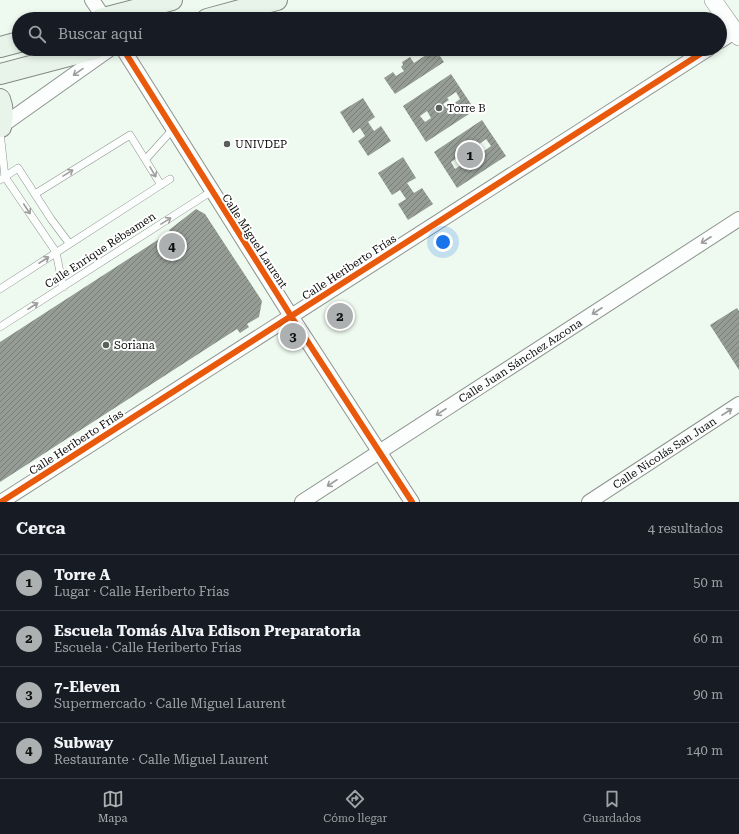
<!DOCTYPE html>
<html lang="es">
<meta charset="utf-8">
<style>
body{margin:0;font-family:"Roboto Serif",serif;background:#242831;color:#f1f3f6}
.you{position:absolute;left:443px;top:242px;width:14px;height:14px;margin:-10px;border:3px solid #fff;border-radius:50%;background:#1a73e8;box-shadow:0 0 0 6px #1a73e833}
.badge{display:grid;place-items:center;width:26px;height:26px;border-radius:50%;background:#adb0b0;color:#111;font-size:13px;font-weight:700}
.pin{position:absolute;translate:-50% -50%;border:2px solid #fff;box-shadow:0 1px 4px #0006}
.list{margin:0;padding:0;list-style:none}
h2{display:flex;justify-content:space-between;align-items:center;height:52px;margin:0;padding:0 16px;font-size:17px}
h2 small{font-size:13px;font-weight:400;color:#9ea1a6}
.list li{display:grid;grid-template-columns:26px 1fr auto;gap:12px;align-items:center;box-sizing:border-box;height:56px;padding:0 16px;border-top:1px solid #363941}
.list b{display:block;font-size:15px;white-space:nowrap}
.list p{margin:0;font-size:13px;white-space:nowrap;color:#9ea1a6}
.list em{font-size:13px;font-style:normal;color:#9ea1a6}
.icon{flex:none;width:22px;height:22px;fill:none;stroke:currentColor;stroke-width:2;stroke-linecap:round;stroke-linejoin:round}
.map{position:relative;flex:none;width:739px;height:502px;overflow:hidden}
.search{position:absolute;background:#171b24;box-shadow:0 2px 6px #0003;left:12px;right:12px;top:12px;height:44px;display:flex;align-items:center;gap:10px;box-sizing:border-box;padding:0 14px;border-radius:22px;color:#9ea1a6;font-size:15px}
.sheet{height:276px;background:#171b24}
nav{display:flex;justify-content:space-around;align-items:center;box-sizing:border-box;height:56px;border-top:1px solid #363941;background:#171b24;font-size:11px;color:#9ea1a6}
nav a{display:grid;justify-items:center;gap:2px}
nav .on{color:#adb0b0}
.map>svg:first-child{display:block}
.building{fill:url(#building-hatch);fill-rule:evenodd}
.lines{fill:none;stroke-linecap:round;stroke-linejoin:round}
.service-casing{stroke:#8d938e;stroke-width:8}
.minor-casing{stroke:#8d938e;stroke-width:16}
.tertiary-casing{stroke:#8d938e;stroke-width:18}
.secondary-casing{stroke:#848984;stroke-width:22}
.service{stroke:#fcfefd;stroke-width:7}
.minor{stroke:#fcfefd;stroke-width:14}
.tertiary{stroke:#fcfefd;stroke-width:17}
.secondary{stroke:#e8f4ea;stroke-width:20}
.cycleway-casing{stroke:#fff;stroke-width:8}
.cycleway{stroke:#e8590c;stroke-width:6}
.oneway{stroke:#9c9d9c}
.poi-dot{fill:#5a5f5b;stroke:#fff;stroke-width:1.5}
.labels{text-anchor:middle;stroke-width:4;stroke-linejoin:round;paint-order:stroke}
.poi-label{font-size:11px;fill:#0b0b0b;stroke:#fff;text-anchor:start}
.street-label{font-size:11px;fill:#0b0b0b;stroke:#fff}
</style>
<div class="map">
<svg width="739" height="502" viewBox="0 0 739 502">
<defs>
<pattern id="building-hatch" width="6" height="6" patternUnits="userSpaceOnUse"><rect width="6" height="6" fill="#959c95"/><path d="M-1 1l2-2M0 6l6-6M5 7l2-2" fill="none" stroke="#787d78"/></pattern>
</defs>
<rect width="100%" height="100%" fill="#eefaef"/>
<path class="building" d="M435,49L444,62L395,94L384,78L393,72L396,76L404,71L401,67L403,65L402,62L410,57L414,63Z
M451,74L475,110L426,142L403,106ZM456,92L460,99L452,105L451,103L445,107L443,104L449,100L447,98ZM427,111L431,118L425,122L420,116Z
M363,98L375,117L368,122L374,131L381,126L391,141L368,156L358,141L365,136L360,128L353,133L340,112Z
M482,120L506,156L457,188L434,152ZM486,139L491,146L483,152L481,150L475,154L473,151L479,147L478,145ZM457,158L461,165L455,169L451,162Z
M403,157L416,178L407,183L414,193L422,188L433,204L408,220L398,204L406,199L400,190L392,195L378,173Z
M196,209L205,214L262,301L259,317L247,324L249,327L240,333L237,329L0,482V342L170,232L169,230Z
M737,308L739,311V370L710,325Z"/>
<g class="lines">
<g class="service-casing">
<path id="service" d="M0,132L5,177L56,252L63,287
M146,159L173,129
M0,180L18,168L51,219L69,243
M35,194L130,135L161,185
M0,289L170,179
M0,327L212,191"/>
</g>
<g class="minor-casing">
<g id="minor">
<path d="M92,0L105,19"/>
<path d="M720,41L739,29"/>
<path d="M123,49L291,316L412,502"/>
<path d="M0,127L110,49"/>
<path d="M1,502L708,49"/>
<path id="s1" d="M302,502L739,219"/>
<path id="s2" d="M589,502L739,404"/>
</g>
</g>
<g class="tertiary-casing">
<path id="tertiary" d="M713,0L739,37"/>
</g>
<g class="secondary-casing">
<path id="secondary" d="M100,19L172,0
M207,19L277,0
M0,47L19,42
M0,74L95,49
M0,99C4,109 3,117 1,127"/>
</g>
<use href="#service" class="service"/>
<use href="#minor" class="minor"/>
<use href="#tertiary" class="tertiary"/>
<use href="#secondary" class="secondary"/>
<g class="cycleway-casing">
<path id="cycleway" d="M123,49L291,316L412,502
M1,502L708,49"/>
</g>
<use href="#cycleway" class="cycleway"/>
</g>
<defs><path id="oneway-shaft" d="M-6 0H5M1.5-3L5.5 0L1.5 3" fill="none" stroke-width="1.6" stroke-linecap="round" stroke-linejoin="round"/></defs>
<g class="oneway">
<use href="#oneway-shaft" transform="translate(78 72) rotate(145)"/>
<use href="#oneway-shaft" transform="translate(153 172) rotate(60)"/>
<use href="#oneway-shaft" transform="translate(68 173) rotate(-32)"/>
<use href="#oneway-shaft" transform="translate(27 209) rotate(57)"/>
<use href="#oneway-shaft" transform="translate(166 221) rotate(-32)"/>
<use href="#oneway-shaft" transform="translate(706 240) rotate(147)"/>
<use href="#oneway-shaft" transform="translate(44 260) rotate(-33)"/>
<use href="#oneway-shaft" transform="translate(33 306) rotate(-33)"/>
<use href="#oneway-shaft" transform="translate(597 311) rotate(147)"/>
<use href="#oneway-shaft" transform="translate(441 412) rotate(147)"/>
<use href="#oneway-shaft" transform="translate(727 412) rotate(-33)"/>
<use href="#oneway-shaft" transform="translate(332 483) rotate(147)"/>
</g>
<g class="poi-dot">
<circle cx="439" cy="108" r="4"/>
<circle cx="227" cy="144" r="4"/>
<circle cx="106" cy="345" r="4"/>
</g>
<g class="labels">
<g class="poi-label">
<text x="447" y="112">Torre B</text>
<text x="235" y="148">UNIVDEP</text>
<text x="114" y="349">Soriana</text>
</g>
<g class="street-label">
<text transform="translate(255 241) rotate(57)" y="4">Calle Miguel Laurent</text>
<text transform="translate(100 250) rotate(-33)" y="4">Calle Enrique Rébsamen</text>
<text transform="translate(349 267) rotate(-33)" y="4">Calle Heriberto Frías</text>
<text dy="4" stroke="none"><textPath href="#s1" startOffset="260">Calle Juan Sánchez Azcona</textPath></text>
<text transform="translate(76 442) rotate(-33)" y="4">Calle Heriberto Frías</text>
<text dy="4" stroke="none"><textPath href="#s2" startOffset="90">Calle Nicolás San Juan</textPath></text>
</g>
</g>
</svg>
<div class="you"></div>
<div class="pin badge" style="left:470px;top:155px">1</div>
<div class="pin badge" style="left:340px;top:316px">2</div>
<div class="pin badge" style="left:293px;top:336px">3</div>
<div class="pin badge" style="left:172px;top:246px">4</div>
<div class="search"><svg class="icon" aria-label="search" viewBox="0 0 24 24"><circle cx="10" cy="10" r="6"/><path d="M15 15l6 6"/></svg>Buscar aquí</div>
</div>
<section class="sheet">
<h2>Cerca<small>4 resultados</small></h2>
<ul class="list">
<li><span class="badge">1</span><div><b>Torre A</b><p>Lugar · Calle Heriberto Frías</p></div><em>50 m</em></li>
<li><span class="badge">2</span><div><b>Escuela Tomás Alva Edison Preparatoria</b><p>Escuela · Calle Heriberto Frías</p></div><em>60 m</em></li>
<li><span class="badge">3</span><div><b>7-Eleven</b><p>Supermercado · Calle Miguel Laurent</p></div><em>90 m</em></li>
<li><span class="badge">4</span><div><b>Subway</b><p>Restaurante · Calle Miguel Laurent</p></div><em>140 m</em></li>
</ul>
</section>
<nav>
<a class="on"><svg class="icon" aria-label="map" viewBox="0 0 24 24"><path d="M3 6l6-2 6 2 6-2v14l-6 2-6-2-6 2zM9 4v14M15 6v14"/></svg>Mapa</a>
<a><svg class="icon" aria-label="directions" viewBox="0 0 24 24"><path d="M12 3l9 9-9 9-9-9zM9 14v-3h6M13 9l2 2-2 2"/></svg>Cómo llegar</a>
<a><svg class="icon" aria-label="saved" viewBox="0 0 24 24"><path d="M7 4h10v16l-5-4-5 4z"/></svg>Guardados</a>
</nav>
